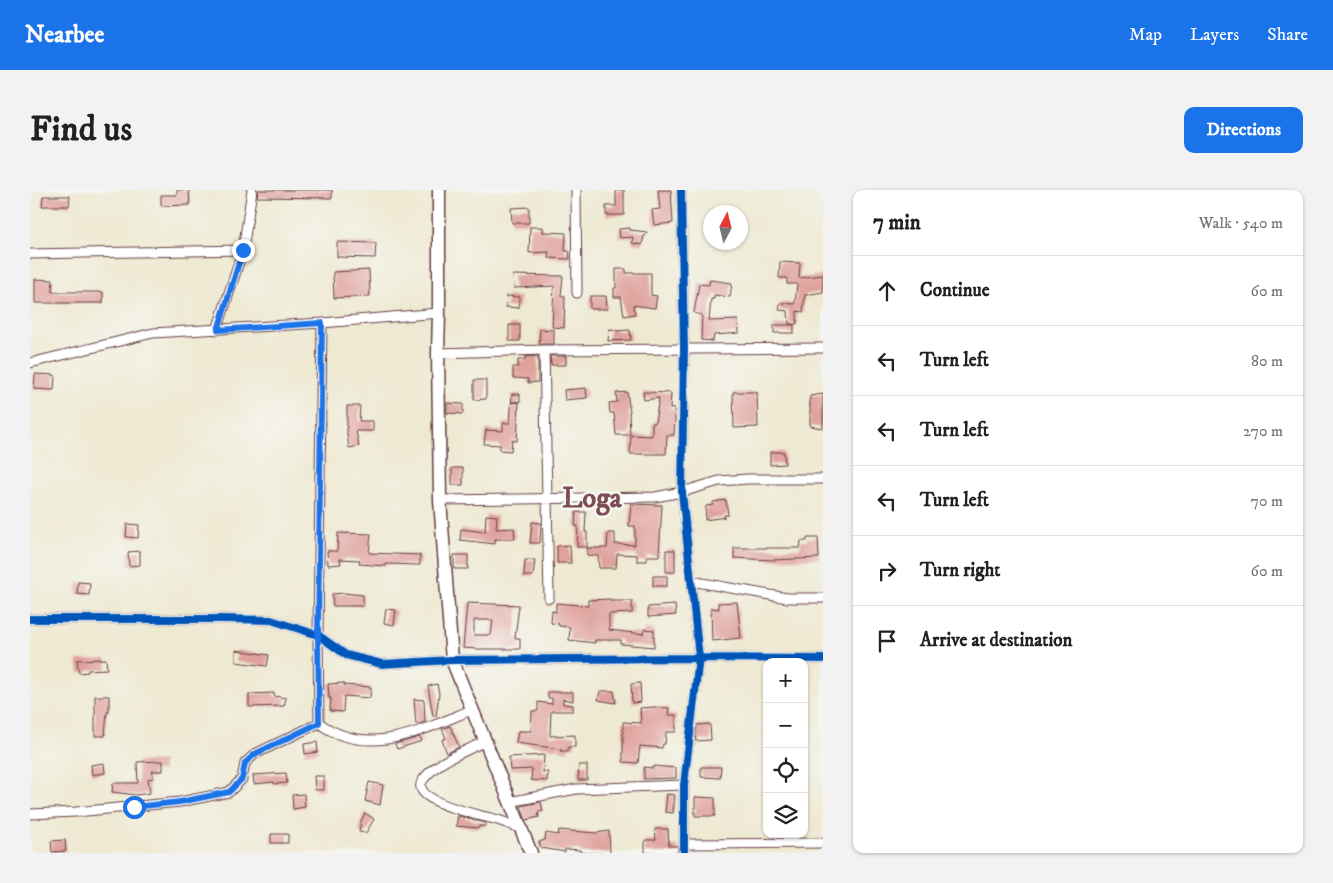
<!DOCTYPE html>
<meta charset="utf-8">
<style>
body{margin:0;font-family:"IM FELL DW Pica",serif;background:#f2f2f2;color:#202124}
.controls{position:absolute;right:15px;bottom:15px;display:grid;overflow:hidden;border-radius:10px;box-shadow:0 1px 4px #0004}
.controls button{width:45px;height:45px;display:grid;place-items:center;padding:0;border:0;border-bottom:1px solid #e0e0e0;background:#fff;color:#202124;font:25px sans-serif}
.compass{position:absolute;left:673px;top:15px;width:45px;height:45px;border-radius:50%;background:#fff;box-shadow:0 1px 4px #0004;rotate:7deg}
.stop{position:absolute;width:15px;height:15px;margin:-11px;border:4px solid #1a73e8;border-radius:50%;background:#fff}
.stop.end{background:#1a73e8;border-color:#fff;box-shadow:0 1px 5px #0008}
.list{margin:0;padding:0;list-style:none}
h2{display:flex;justify-content:space-between;align-items:center;height:65px;margin:0;padding:0 20px;font-size:21px}
h2 small{font-size:16px;font-weight:400;color:#757577}
.list li{display:grid;grid-template-columns:32px 1fr auto;gap:15px;align-items:center;box-sizing:border-box;height:70px;padding:0 20px;border-top:1px solid #e0e0e0}
.list b{display:block;font-size:19px;white-space:nowrap}
.list em{font-size:16px;font-style:normal;color:#757577}
.icon{flex:none;width:28px;height:28px;fill:none;stroke:currentColor;stroke-width:2;stroke-linecap:round;stroke-linejoin:round}
.map{position:relative;flex:none;width:793px;height:663px;overflow:hidden;border-radius:10px}
header{display:flex;align-items:center;gap:30px;box-sizing:border-box;height:70px;padding:0 25px;background:#1a73e8;color:#fff}
header strong{font-size:24px}
nav{display:flex;gap:28px;margin-inline-start:auto;font-size:18px}
.intro{display:flex;align-items:center;justify-content:space-between;box-sizing:border-box;height:120px;padding:0 30px}
h1{margin:0;font-size:35px}
.button{padding:12px 22px;border-radius:10px;background:#1a73e8;color:#fff;font-size:18px;font-weight:700}
main{display:flex;gap:30px;padding:0 30px}
aside{flex:1;background:#fff;border-radius:10px;box-shadow:0 1px 4px #0004}
.map>svg:first-child{display:block}
.building{fill:#e0a29d;fill-rule:evenodd}
.lines{fill:none;stroke-linecap:round;stroke-linejoin:round}
.street-casing{stroke:#633d44;stroke-width:11}
.secondary-casing{stroke:#633d44;stroke-width:15}
.street{stroke:#fff;stroke-width:9}
.secondary{stroke:#fff;stroke-width:12}
.cycleway-casing{stroke:#f6f6f2;stroke-width:11}
.cycleway{stroke:#0057b8;stroke-width:8}
.route{stroke:#1a73e8;stroke-width:6}
.labels{text-anchor:middle;stroke-width:5;stroke-linejoin:round;paint-order:stroke}
.town-label{font-size:28px;font-weight:bold;fill:#7e4d53;stroke:#f6f6f2}
</style>
<header>
<strong>Nearbee</strong>
<nav><a>Map</a><a>Layers</a><a>Share</a></nav>
</header>
<div class="intro"><h1>Find us</h1><a class="button">Directions</a></div>
<main>
<div class="map">
<svg width="793" height="663" viewBox="0 0 793 663">
<rect width="100%" height="100%" fill="#f6f6f2"/>
<filter id="ink" filterUnits="userSpaceOnUse"><feTurbulence type="fractalNoise" baseFrequency=".02" numOctaves="2"/><feDisplacementMap in="SourceGraphic" scale="10" xChannelSelector="R" yChannelSelector="G"/><feConvolveMatrix kernelMatrix="1 2 1 2 8 2 1 2 1" color-interpolation-filters="sRGB"/></filter>
<filter id="wash" filterUnits="userSpaceOnUse"><feTurbulence type="fractalNoise" baseFrequency=".0096" numOctaves="4" result="noise"/><feDisplacementMap in="SourceGraphic" scale="20" xChannelSelector="R" yChannelSelector="G"/><feGaussianBlur stdDeviation="1.12" result="paint"/><feColorMatrix in="noise" values="0 0 0 0 0 0 0 0 0 0 0 0 0 0 0 0 0 1.4 0 .05"/><feComposite in="paint" operator="in"/></filter>
<g filter="url(#wash)">
<rect width="100%" height="100%" fill="#eee9d1"/>
<g id="blocks">
<path class="building" d="M147,0H159L160,15L131,16V5H147Z
M228,0H302V8L227,7Z
M586,0H594V25H576V16H586Z
M628,0H641L643,33L624,35L622,20L630,19Z
M13,6H40L39,16H12Z
M499,17V33H482L481,18Z
M500,37H513V42L536,43L535,61H539L540,69L518,68L519,62L499,63Z
M600,38V40L617,42L616,45L614,46L612,55L602,53L603,47L590,48L589,39Z
M307,52L346,53L345,68L307,67Z
M750,72L770,73L769,88L793,85V102L775,105L773,122L767,121V134H759L758,121L749,120L750,113L765,114L767,94H757V88H749Z
M586,79H596V83H621V105L627,106L625,118L603,115L605,124L594,126L591,107H584V98H586Z
M339,80L340,106L304,108L303,82Z
M483,85L533,86L531,106H535L534,138L522,137L524,96L484,98Z
M5,89L23,90L22,102H73V113H5Z
M680,90L702,93L700,107L684,105V109H681L679,130L681,131L708,130L709,143L684,145L683,151L671,150L672,125L664,123L669,94L679,95Z
M477,106L490,107L489,118L476,117Z
M560,106H576L577,119H560Z
M479,135H490V151H479Z
M744,135H764V143H744Z
M510,139L524,140V154H509Z
M579,139L587,140V141L600,140L601,150L578,151Z
M508,166V192L498,193V189L483,188V177H488V170H495V167Z
M520,166H536V175H521Z
M5,184L25,185L24,200L4,199Z
M444,190H456V209L444,210Z
M556,198L557,208L535,210L534,200Z
M597,202L600,222H599L600,245H586L584,223H580L579,213L587,212L586,203Z
M613,202L641,203L640,219L644,218L645,230L644,245H637L636,264H600L601,245L622,246V233H625L629,208L614,210Z
M703,202H727L728,237L704,238Z
M482,204H490V212H482H489L487,251L482,250L481,261L470,260V255L454,254L456,240L473,241V233H480Z
M793,204V238L780,236V206Z
M417,213L433,214V224L417,223Z
M317,216H330L329,231H343V241H326L329,256L319,258L317,244Z
M740,262H754L755,274L740,275Z
M422,278H433V295H422Z
M696,310L698,325H694L695,327L675,330L676,316L683,315V312Z
M601,314L632,315L629,366H617V371H607V365L587,364L586,378H569L568,366L557,365V358H577L578,343H585V354L605,355V336H599Z
M546,322H556L555,342H557V357H547L548,336H545Z
M456,325L467,326L466,339L484,338L485,349H465V354L430,350L431,339L455,342Z
M502,332L511,333L510,353H500Z
M97,334L109,335L108,348L96,347Z
M308,343L341,344L339,363L390,365V375L356,374V376L329,374L330,370L310,369L311,374L298,375L297,361H307Z
M777,348H788L789,368L742,370L704,368V358H770L771,351H777Z
M540,355L541,373H527V356Z
M636,360H645V382H636Z
M110,361V375L99,376L98,362Z
M424,365H438V379H424Z
M495,370H505L503,386H494Z
M623,386H637V396H623Z
M48,392L60,393L59,405L47,404Z
M314,403L333,405V416H303L302,404Z
M580,409V411H602V423L579,424V440L613,444L614,439L624,440V457L591,454V450H565V453L539,450L540,437L529,436V434L521,433L522,421L526,422V413L558,416V410Z
M707,412L711,448L682,451L681,418L689,419L688,413Z
M437,413L489,415L485,448H490V459H447L433,458ZM444,430H463L461,445H444Z
M645,415L646,425L618,427V417Z
M356,419L366,420L364,435L354,433Z
M206,460L239,465L237,476L206,472Z
M76,469L77,479L58,480V482L49,483L47,470Z
M314,493V495L341,497L340,508L314,506L313,522L300,521L301,508H299L298,494Z
M610,493L611,512L602,513L601,494Z
M407,494L409,504L406,526H403L398,496Z
M570,501H584L586,513L568,510Z
M518,502H543V511L533,509V514L543,515V521H521L520,546L545,545V557H538V561H530L531,559L486,553L488,541H501L502,521H508V512L522,514V508H518Z
M244,503V506L256,508L254,516L219,517V504Z
M65,506H79V522H77L75,546H65Z
M384,509L394,510L395,532L389,534H386Z
M625,517L639,518L638,525H646V542H636L635,554H633L632,558L610,556L608,573L593,572V532L611,533L610,518Z
M680,534L681,550L665,551L667,535Z
M420,536L429,557L417,563L412,550L416,548L412,539Z
M390,547L392,551L367,559L365,554Z
M287,552L288,562L275,564L274,554Z
M514,565L513,582H518L517,591L501,590L502,579L480,580L479,567Z
M133,571V581H122L124,588L118,589L120,603L106,605L82,602L83,593H108L107,572Z
M74,573L75,583L62,585L61,575Z
M549,575H557V590H548Z
M624,576L646,578V588L614,589V577L623,578Z
M671,577H691L690,588L671,587Z
M256,583L257,593L244,594V592L224,594L223,585Z
M284,586H294V600H285Z
M339,592L353,595L350,615L335,611Z
M274,604L275,617L263,619L262,605Z
M637,604L645,605L643,623L635,622Z
M665,607L685,608V626H665Z
M511,612L513,621L508,622L509,627L496,630L491,616Z
M335,623L344,629L336,643L329,642L331,631Z
M428,626L456,633V636H449V638L426,636Z
M625,639H638L639,656H648V663H615V650H626Z
M529,640L566,643L579,641L580,663H557L550,662V660L535,659V662L511,658L509,652L515,650L516,643L528,645Z
M241,644H258V653H241Z
M35,650L36,661L22,662L21,651Z"/>
</g>
</g>
<g filter="url(#ink)">
<use href="#blocks" fill-opacity="0" stroke="#633d44" stroke-width="1"/>
<g class="lines">
<g class="street-casing">
<path id="street" d="M546,0L547,103
M651,0L654,158L652,302L669,468L654,595V663
M0,64L213,60
M292,133L288,445L289,533C338,569 393,540 441,520
M187,140L213,60L222,0
M514,160L519,408
M408,163L514,160L793,158
M0,173L123,143L292,133L409,123
M410,310L625,307L652,302L689,291L718,289H793
M661,391L757,408H793
M0,429H192L241,430L288,445L316,465L352,474L422,470L669,468L793,469
M455,551C435,562 406,571 393,590C378,610 445,624 456,627C467,629 479,634 490,638
M479,612L546,599L654,595
M0,624L46,622L150,612L199,602L212,589L215,573L225,564L289,533
M654,654L793,653"/>
</g>
<g class="secondary-casing">
<path id="secondary" d="M409,0V123L408,163L410,310L422,470L501,663"/>
</g>
<use href="#street" class="street"/>
<use href="#secondary" class="secondary"/>
<g class="cycleway-casing">
<path id="cycleway" d="M651,0L654,158L652,302L669,468L654,595V663
M0,429H192L241,430L288,445L316,465L352,474L422,470L669,468L793,469"/>
</g>
<use href="#cycleway" class="cycleway"/>
</g>
</g>
<g class="lines" filter="url(#ink)">
<path class="route" d="M104,617L150,612L199,602L212,589L215,573L225,564L289,533L288,445L292,133L188,140L213,60"/>
</g>
<g class="labels">
<g class="town-label">
<text x="562" y="317">Loga</text>
</g>
</g>
</svg>
<div class="controls">
<button>+</button>
<button>−</button>
<button><svg class="icon" aria-label="locate" viewBox="0 0 24 24"><circle cx="12" cy="12" r="6"/><path d="M12 2v4M12 18v4M2 12h4M18 12h4"/></svg></button>
<button><svg class="icon" aria-label="layers" viewBox="0 0 24 24"><path d="M12 4l9 5-9 5-9-5zM3 14l9 5 9-5"/></svg></button>
</div>
<svg class="compass" viewBox="-18 -18 36 36"><path d="M0-13l5 13h-10z" fill="#e53935"/><path d="M0 13l5-13h-10z" fill="#757577"/></svg>
<div class="stop" style="left:104px;top:617px"></div>
<div class="stop end" style="left:213px;top:60px"></div>
</div>
<aside>
<h2>7 min<small>Walk · 540 m</small></h2>
<ul class="list">
<li><svg class="icon" aria-label="ahead" viewBox="0 0 24 24"><path d="M12 20V5M6 11l6-6 6 6"/></svg><div><b>Continue</b></div><em>60 m</em></li>
<li><svg class="icon" aria-label="left" viewBox="0 0 24 24"><path d="M17 20v-9H6M10 6l-5 5 5 5"/></svg><div><b>Turn left</b></div><em>80 m</em></li>
<li><svg class="icon" aria-label="left" viewBox="0 0 24 24"><path d="M17 20v-9H6M10 6l-5 5 5 5"/></svg><div><b>Turn left</b></div><em>270 m</em></li>
<li><svg class="icon" aria-label="left" viewBox="0 0 24 24"><path d="M17 20v-9H6M10 6l-5 5 5 5"/></svg><div><b>Turn left</b></div><em>70 m</em></li>
<li><svg class="icon" aria-label="right" viewBox="0 0 24 24"><path d="M7 20v-9h11M14 6l5 5-5 5"/></svg><div><b>Turn right</b></div><em>60 m</em></li>
<li><svg class="icon" aria-label="arrive" viewBox="0 0 24 24"><path d="M6 21V4h12l-3 4 3 4H6"/></svg><div><b>Arrive at destination</b></div></li>
</ul>
</aside>
</main>
